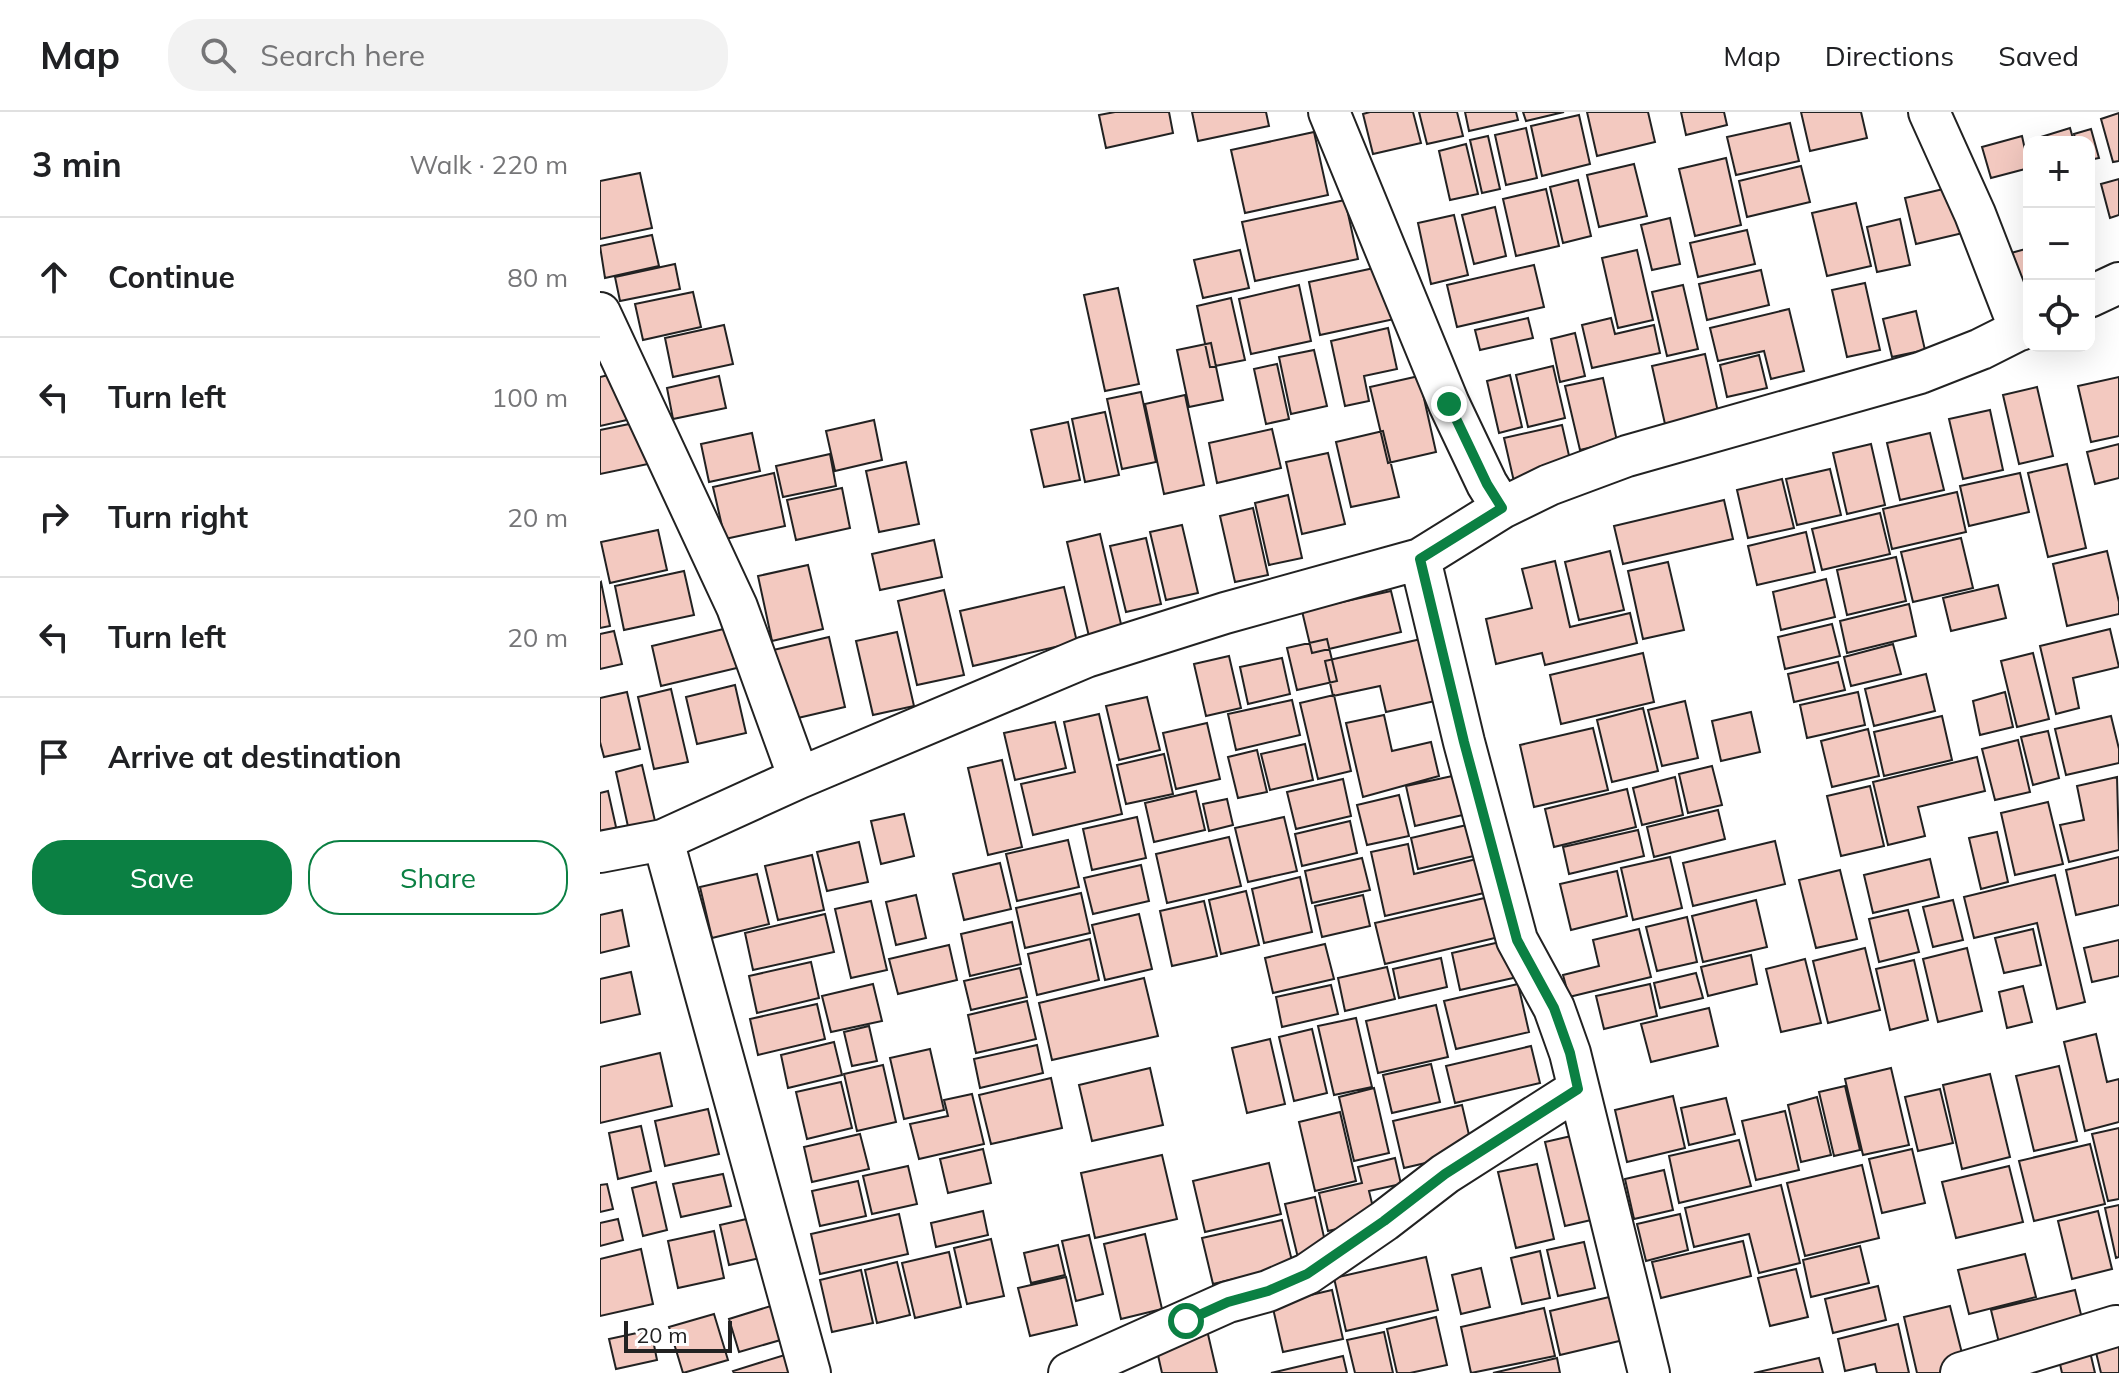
<!DOCTYPE html>
<meta charset="utf-8">
<style>
body{margin:0;font-family:Mulish,sans-serif;background:#f2f2f2;color:#202124}
.controls{position:absolute;right:24px;top:24px;display:grid;overflow:hidden;border-radius:16px;box-shadow:0 8px 32px #0002}
.controls button{width:72px;height:72px;display:grid;place-items:center;padding:0;border:0;border-bottom:2px solid #e0e0e0;background:#fff;color:#202124;font:40px sans-serif}
.scale{position:absolute;left:24px;bottom:20px;width:108px;box-sizing:border-box;padding-left:8px;border:4px solid #222;border-top:0;font-size:22px;line-height:28px;white-space:nowrap;color:#222;-webkit-text-stroke:6px #fff;paint-order:stroke}
.stop{position:absolute;width:24px;height:24px;margin:-18px;border:6px solid #0b8043;border-radius:50%;background:#fff}
.stop.end{background:#0b8043;border-color:#fff;box-shadow:0 2px 8px #0008}
.list{margin:0;padding:0;list-style:none}
h2{display:flex;justify-content:space-between;align-items:center;height:104px;margin:0;padding:0 32px;font-size:34px}
h2 small{font-size:26px;font-weight:400;color:#757577}
.list li{display:grid;grid-template-columns:52px 1fr auto;gap:24px;align-items:center;box-sizing:border-box;height:120px;padding:0 32px;border-top:2px solid #e0e0e0}
.list b{display:block;font-size:30px;white-space:nowrap}
.list em{font-size:26px;font-style:normal;color:#757577}
.actions{display:flex;gap:16px;padding:24px 32px}
.actions a{flex:1;padding:18px 0;border:2px solid #0b8043;border-radius:32px;text-align:center;font-size:28px;color:#0b8043}
.actions .main{background:#0b8043;color:#fff}
.icon{flex:none;width:44px;height:44px;fill:none;stroke:currentColor;stroke-width:2;stroke-linecap:round;stroke-linejoin:round}
.map{position:relative;flex:none;width:1519px;height:1261px;overflow:hidden}
header{display:flex;align-items:center;gap:48px;box-sizing:border-box;height:112px;padding:0 40px;background:#fff;border-bottom:2px solid #e0e0e0}
header strong{font-size:38px}
nav{display:flex;gap:44px;margin-inline-start:auto;font-size:28px}
.search{width:560px;height:72px;background:#f2f2f2;display:flex;align-items:center;gap:20px;box-sizing:border-box;padding:0 28px;border-radius:32px;color:#757577;font-size:30px}
main{display:flex}
aside{flex:1;background:#fff}
.map>svg:first-child{display:block}
.building{fill:#f3c9c0;stroke:#222;stroke-width:2}
.lines{fill:none;stroke-linecap:round;stroke-linejoin:round}
.minor-casing{stroke:#222;stroke-width:44}
.minor{stroke:#fff;stroke-width:40}
.route{stroke:#0b8043;stroke-width:10}
</style>
<header>
<strong>Map</strong>
<div class="search"><svg class="icon" aria-label="search" viewBox="0 0 24 24"><circle cx="10" cy="10" r="6"/><path d="M15 15l6 6"/></svg>Search here</div>
<nav><a>Map</a><a>Directions</a><a>Saved</a></nav>
</header>
<main>
<aside>
<h2>3 min<small>Walk · 220 m</small></h2>
<ul class="list">
<li><svg class="icon" aria-label="ahead" viewBox="0 0 24 24"><path d="M12 20V5M6 11l6-6 6 6"/></svg><div><b>Continue</b></div><em>80 m</em></li>
<li><svg class="icon" aria-label="left" viewBox="0 0 24 24"><path d="M17 20v-9H6M10 6l-5 5 5 5"/></svg><div><b>Turn left</b></div><em>100 m</em></li>
<li><svg class="icon" aria-label="right" viewBox="0 0 24 24"><path d="M7 20v-9h11M14 6l5 5-5 5"/></svg><div><b>Turn right</b></div><em>20 m</em></li>
<li><svg class="icon" aria-label="left" viewBox="0 0 24 24"><path d="M17 20v-9H6M10 6l-5 5 5 5"/></svg><div><b>Turn left</b></div><em>20 m</em></li>
<li><svg class="icon" aria-label="arrive" viewBox="0 0 24 24"><path d="M6 21V4h12l-3 4 3 4H6"/></svg><div><b>Arrive at destination</b></div></li>
</ul>
<div class="actions"><a class="main">Save</a><a>Share</a></div>
</aside>
<div class="map">
<svg width="1519" height="1261" viewBox="0 0 1519 1261">
<rect width="100%" height="100%" fill="#fff"/>
<path class="building" d="M515,0H569L573,21L506,36L499,3Z
M592,0H666L669,14L598,29Z
M770,0H813L821,31L773,42L763,2Z
M819,0H857L863,24L827,32Z
M865,0H916L918,8L869,19Z
M923,0H964L926,9Z
M987,0H1048L1055,30L997,44Z
M1081,0H1124L1127,13L1086,23Z
M1201,0H1261L1267,26L1210,39Z
M1519,1V49L1513,50L1501,7Z
M979,3L990,52L942,64L931,14Z
M1190,11L1199,49L1136,63L1127,25Z
M926,16L937,66L906,73L895,23Z
M1470,16L1474,30H1442L1441,25Z
M1491,17L1499,46L1489,48V30H1476L1474,22Z
M714,20L728,83L645,101L631,38Z
M888,24L900,77L882,81L870,28Z
M1422,24L1429,56L1391,66L1382,35Z
M866,32L878,82L850,88L839,39Z
M1126,46L1141,113L1095,124L1079,57Z
M1034,52L1047,104L999,115L987,63Z
M1201,54L1210,90L1147,105L1139,69Z
M40,61L52,116L0,127V69Z
M1519,67V103L1510,106L1501,72Z
M978,68L991,124L963,131L950,75Z
M1352,75L1363,121L1316,132L1305,86Z
M946,77L959,134L916,144L903,87Z
M745,88L758,147L655,169L642,110Z
M1256,91L1271,154L1227,164L1212,101Z
M895,95L906,144L874,152L862,103Z
M854,103L868,163L831,172L818,111Z
M1070,106L1080,152L1052,158L1041,113Z
M1300,107L1310,153L1277,160L1267,115Z
M1147,118L1155,152L1098,165L1090,131Z
M52,123L59,154L5,166L0,134Z
M1429,136V168L1419,171L1411,141Z
M640,138L649,176L603,186L594,148Z
M1037,138L1053,208L1018,216L1002,146Z
M75,152L80,177L20,189L15,165Z
M788,153L799,206L720,223L709,170Z
M934,153L944,195L857,215L847,173Z
M1161,158L1169,193L1107,208L1099,172Z
M1265,171L1280,238L1247,245L1232,178Z
M699,173L711,229L651,242L639,187Z
M1083,173L1098,237L1067,244L1052,180Z
M518,176L539,272L505,279L484,183Z
M93,180L101,215L43,228L35,192Z
M631,186L645,248L610,255L597,194Z
M1189,197L1204,259L1171,267L1164,239L1118,249L1110,216Z
M1316,199L1325,238L1292,245L1283,207Z
M928,206L933,226L880,238L875,218Z
M1011,206L1015,222L1054,213L1060,241L992,256L982,213Z
M124,213L133,252L73,265L65,226Z
M788,216L797,257L764,264L769,289L745,294L731,229Z
M975,221L985,264L960,270L951,227Z
M611,231L623,288L589,295L577,238Z
M714,238L727,294L691,302L679,245Z
M1105,242L1118,300L1065,312L1052,254Z
M1159,243L1167,276L1127,285L1120,253Z
M677,252L689,307L666,312L654,257Z
M953,254L965,306L928,315L916,263Z
M26,259L36,306L0,314V265Z
M910,263L922,315L899,321L887,269Z
M119,264L126,296L73,307L67,276Z
M819,264L836,340L788,351L770,275Z
M1519,265V324L1491,330L1478,274Z
M1003,266L1017,329L980,338L965,274Z
M1437,275L1453,344L1419,352L1403,283Z
M541,280L556,350L522,357L507,287Z
M585,283L604,373L564,382L545,292Z
M1390,298L1403,358L1363,367L1349,307Z
M505,300L519,363L485,370L472,307Z
M274,308L282,348L235,359L226,319Z
M39,310L48,352L0,362V318Z
M468,310L480,368L444,375L431,318Z
M962,313L973,361L915,374L904,326Z
M672,317L681,356L617,371L609,331Z
M783,319L799,385L751,395L736,330Z
M152,321L160,359L109,370L101,332Z
M1330,321L1344,378L1300,388L1287,331Z
M1271,332L1285,393L1247,402L1233,341Z
M1519,332V366L1495,372L1487,340Z
M728,341L745,412L702,422L686,350Z
M230,342L236,374L183,385L176,354Z
M306,350L319,412L279,420L266,359Z
M1467,352L1486,436L1448,445L1428,361Z
M1230,357L1241,403L1197,413L1186,367Z
M174,361L185,414L125,427L113,375Z
M1420,361L1429,400L1369,414L1360,374Z
M1182,367L1194,416L1148,426L1137,378Z
M242,376L250,416L196,428L187,388Z
M1357,380L1366,420L1292,437L1283,397Z
M688,383L702,446L669,453L655,391Z
M1124,388L1133,427L1023,452L1014,414Z
M653,396L668,463L635,470L620,404Z
M1280,401L1290,442L1222,458L1212,417Z
M582,413L598,481L566,488L550,420Z
M58,418L67,458L10,471L1,430Z
M1206,420L1215,460L1157,473L1148,434Z
M500,422L524,525L491,533L467,430Z
M546,426L561,492L526,500L510,434Z
M1361,426L1373,476L1313,490L1301,440Z
M334,428L342,465L280,478L272,442Z
M1010,439L1024,498L979,508L965,450Z
M1507,439L1519,490V502L1467,514L1453,452Z
M1296,445L1306,489L1247,503L1237,458Z
M955,449L970,515L1030,501L1037,531L945,553L942,541L896,552L886,507L932,496L922,457Z
M1068,450L1084,518L1043,527L1028,459Z
M208,453L223,517L172,529L158,464Z
M84,459L94,503L24,518L15,474Z
M1226,467L1235,505L1181,518L1173,480Z
M1,470L10,514L0,516V471Z
M1398,473L1406,506L1351,519L1343,486Z
M464,475L477,530L373,554L360,499Z
M344,478L364,563L317,573L298,489Z
M791,479L801,520L712,541L702,499Z
M1309,492L1316,524L1247,541L1240,509Z
M1232,512L1240,544L1185,557L1178,525Z
M132,515L141,555L61,574L52,534Z
M1510,517L1519,555L1473,566L1479,596L1456,602L1440,534Z
M14,519L22,552L0,557V522Z
M297,520L314,594L273,603L256,529Z
M229,525L245,595L185,609L169,539Z
M727,527L737,569L697,578L687,536Z
M821,527L835,589L786,600L780,574L733,584L725,549Z
M1293,532L1301,562L1251,574L1244,545Z
M1043,541L1054,590L961,612L950,563Z
M1433,541L1449,607L1417,615L1401,549Z
M629,544L641,596L606,604L594,552Z
M682,546L690,582L648,592L640,555Z
M1238,550L1245,578L1194,590L1188,562Z
M1326,562L1335,599L1274,614L1265,577Z
M135,573L146,621L97,632L86,585Z
M71,577L88,650L54,657L38,585Z
M27,580L40,637L4,645L0,630V586Z
M1258,580L1265,613L1207,626L1200,593Z
M1405,580L1413,615L1380,623L1373,589Z
M734,583L751,659L718,667L700,591Z
M547,585L560,638L519,648L506,594Z
M692,588L700,623L636,638L628,602Z
M1085,589L1098,646L1062,654L1048,598Z
M1043,596L1058,659L1012,670L997,608Z
M1151,600L1160,640L1121,649L1112,609Z
M499,602L522,702L433,723L421,672L475,660L464,610Z
M784,603L792,639L831,630L839,664L763,685L746,611Z
M1342,604L1352,648L1284,664L1274,620Z
M1511,604L1519,637V651L1466,663L1455,617Z
M455,610L466,656L415,668L404,621Z
M607,611L620,667L576,677L563,621Z
M993,616L1008,678L934,695L920,633Z
M1268,617L1279,664L1232,675L1221,629Z
M1448,619L1459,666L1433,673L1421,625Z
M1418,628L1430,680L1395,688L1382,637Z
M705,632L713,668L670,678L661,642Z
M657,638L667,680L638,686L628,645Z
M564,642L573,682L526,692L517,653Z
M1377,645L1385,679L1318,695L1325,724L1288,733L1273,670Z
M402,648L422,735L388,743L368,656Z
M42,653L58,722L31,728L16,660Z
M1112,654L1122,693L1088,701L1079,662Z
M871,660L880,699L815,714L806,674Z
M1075,665L1083,703L1042,713L1033,676Z
M1517,665L1519,738L1469,750L1460,713L1484,708L1477,674Z
M743,667L751,704L696,717L687,680Z
M1270,674L1284,734L1241,744L1227,684Z
M1027,677L1036,715L954,735L945,697Z
M8,679L18,724L0,728V681Z
M596,679L605,718L554,730L545,691Z
M799,683L809,724L767,733L757,693Z
M627,687L633,713L609,719L603,692Z
M1448,690L1463,752L1415,763L1401,701Z
M1118,698L1125,727L1054,745L1047,715Z
M304,702L314,744L281,752L271,709Z
M537,705L546,746L492,758L483,717Z
M684,705L697,759L648,770L635,716Z
M750,709L757,741L702,754L695,722Z
M871,712L878,743L818,757L811,726Z
M1038,718L1044,744L969,762L963,735Z
M1397,720L1408,770L1381,777L1369,726Z
M629,725L641,774L567,791L556,742Z
M468,728L479,775L417,789L406,742Z
M1175,729L1185,772L1093,794L1083,751Z
M259,730L268,770L227,779L217,740Z
M808,732L814,762L889,744L897,778L785,804L771,740Z
M212,743L224,798L178,808L165,754Z
M1070,745L1082,796L1033,808L1021,756Z
M1519,745V793L1476,803L1466,758Z
M762,746L770,778L712,791L705,759Z
M1330,747L1339,785L1273,801L1264,763Z
M400,751L411,797L364,808L353,762Z
M541,753L549,789L493,802L484,766Z
M1240,758L1257,827L1216,836L1199,768Z
M1017,759L1027,804L971,818L960,772Z
M157,762L169,812L112,826L100,775Z
M1455,763L1485,890L1457,897L1437,811L1374,826L1364,785Z
M700,765L712,820L664,831L652,777Z
M646,779L659,833L621,842L609,788Z
M481,781L490,821L425,836L416,796Z
M316,783L326,826L296,833L286,790Z
M763,783L770,814L722,825L715,794Z
M889,785L899,825L785,852L775,811Z
M1156,788L1167,835L1103,850L1092,804Z
M1353,788L1363,828L1333,835L1323,795Z
M271,789L287,858L251,866L235,797Z
M604,789L617,844L572,854L560,799Z
M22,798L29,834L0,841V803Z
M1308,798L1319,840L1279,850L1269,807Z
M225,802L234,840L153,858L145,821Z
M539,802L552,857L505,868L492,813Z
M1087,805L1097,850L1057,859L1046,815Z
M412,810L421,852L370,864L361,822Z
M1039,817L1051,865L969,885L963,863L999,854L993,828Z
M1433,817L1441,853L1404,861L1395,826Z
M490,827L499,868L437,883L428,842Z
M913,827L922,864L860,878L852,841Z
M1519,828V864L1492,870L1484,836Z
M725,832L734,867L673,881L665,846Z
M349,833L357,868L298,882L289,847Z
M1265,836L1280,898L1228,911L1213,849Z
M1367,836L1382,899L1338,910L1323,847Z
M1151,843L1157,872L1108,884L1101,855Z
M841,846L847,875L799,886L793,857Z
M1205,847L1221,911L1181,920L1166,857Z
M1314,848L1328,908L1290,918L1276,857Z
M211,850L219,886L157,901L149,864Z
M787,855L795,887L745,899L738,866Z
M420,856L427,885L371,898L364,869Z
M31,860L40,902L0,911V867Z
M1096,861L1103,886L1060,896L1054,871Z
M544,866L558,924L452,948L439,891Z
M273,872L282,909L231,920L222,884Z
M918,872L929,920L856,937L844,889Z
M1050,872L1057,904L1004,917L996,884Z
M731,873L738,902L682,915L676,885Z
M1423,874L1432,910L1407,916L1399,880Z
M427,889L436,927L376,941L368,903Z
M217,892L225,927L158,943L150,907Z
M836,893L848,945L778,961L766,909Z
M1109,896L1118,934L1051,950L1041,912Z
M756,906L772,975L734,983L718,914Z
M269,914L277,949L252,954L244,920Z
M712,917L727,981L694,989L679,925Z
M1496,922L1507,970L1519,967V1010L1485,1019L1464,930Z
M670,927L685,992L647,1001L632,936Z
M234,930L242,963L188,976L181,943Z
M437,933L443,961L380,976L374,947Z
M931,934L940,971L855,991L846,954Z
M330,937L344,998L304,1007L290,946Z
M60,941L72,994L0,1011V955Z
M831,952L840,990L792,1001L783,963Z
M283,953L296,1010L257,1019L244,962Z
M1459,954L1477,1029L1434,1039L1416,964Z
M550,956L563,1013L492,1029L479,973Z
M1291,956L1309,1033L1263,1043L1245,967Z
M1390,962L1410,1045L1362,1057L1343,973Z
M451,966L462,1016L391,1032L379,983Z
M241,970L252,1016L207,1027L196,980Z
M1245,974L1260,1038L1234,1044L1219,980Z
M774,976L789,1041L754,1049L739,985Z
M1340,977L1353,1031L1318,1039L1305,985Z
M372,982L384,1032L319,1047L310,1012L348,1004L344,988Z
M1073,984L1085,1036L1027,1050L1015,998Z
M1217,985L1231,1043L1201,1050L1188,993Z
M1126,986L1135,1022L1089,1033L1081,996Z
M862,993L873,1040L804,1056L793,1009Z
M108,997L119,1042L65,1054L55,1009Z
M1185,999L1199,1058L1156,1068L1142,1009Z
M740,1000L756,1069L715,1079L699,1010Z
M41,1014L51,1059L18,1067L9,1021Z
M1519,1016V1087L1508,1089L1492,1022Z
M260,1022L269,1057L212,1070L204,1035Z
M980,1022L1000,1106L965,1114L945,1030Z
M1139,1028L1151,1074L1079,1091L1069,1044Z
M1490,1032L1505,1092L1434,1109L1419,1049Z
M383,1037L391,1071L348,1081L340,1047Z
M1312,1037L1325,1091L1282,1101L1269,1047Z
M562,1043L577,1107L495,1126L481,1061Z
M795,1046L801,1072L769,1079L776,1108L728,1119L719,1081L762,1071L758,1055Z
M669,1051L681,1102L605,1120L593,1069Z
M937,1052L954,1127L916,1136L898,1060Z
M1262,1053L1279,1126L1205,1144L1187,1071Z
M308,1054L317,1092L272,1102L263,1064Z
M1409,1054L1423,1110L1356,1126L1342,1070Z
M1064,1058L1073,1098L1034,1107L1025,1067Z
M123,1062L131,1094L81,1105L73,1072Z
M258,1069L266,1104L220,1114L212,1079Z
M56,1070L67,1118L43,1124L32,1076Z
M7,1072L13,1097L0,1100V1073Z
M1181,1073L1200,1151L1159,1161L1149,1122L1094,1135L1085,1096Z
M715,1085L728,1143L699,1150L685,1092Z
M1519,1093V1145L1516,1146L1505,1096Z
M383,1099L388,1123L336,1135L331,1111Z
M1498,1099L1512,1157L1472,1167L1458,1109Z
M299,1102L308,1142L220,1162L211,1122Z
M1080,1102L1088,1138L1046,1149L1037,1112Z
M151,1106L160,1146L129,1153L120,1113Z
M18,1107L23,1128L0,1134V1111Z
M682,1108L693,1153L613,1172L602,1126Z
M114,1119L124,1166L78,1176L68,1129Z
M545,1122L562,1197L521,1207L504,1132Z
M489,1123L503,1182L476,1189L462,1129Z
M391,1127L404,1184L367,1192L354,1136Z
M1143,1129L1151,1164L1061,1186L1052,1150Z
M984,1130L995,1176L958,1184L947,1138Z
M458,1133L465,1163L431,1171L424,1141Z
M1260,1134L1269,1171L1211,1185L1203,1148Z
M41,1137L53,1192L0,1204V1147Z
M940,1139L950,1186L922,1192L911,1146Z
M349,1140L361,1195L315,1206L302,1151Z
M1425,1142L1436,1185L1369,1202L1358,1158Z
M826,1145L838,1198L746,1219L734,1166Z
M297,1150L310,1203L277,1211L265,1158Z
M881,1156L890,1195L861,1202L852,1163Z
M1196,1157L1208,1205L1170,1214L1158,1166Z
M261,1158L273,1211L232,1220L220,1168Z
M466,1165L477,1213L430,1224L418,1176Z
M1278,1174L1286,1208L1233,1221L1225,1187Z
M732,1178L743,1227L683,1240L672,1192Z
M1475,1178L1486,1223L1402,1243L1391,1198Z
M1022,1182L1032,1226L960,1243L950,1199Z
M174,1193L184,1227L139,1240L129,1207Z
M1350,1194L1367,1261H1317L1304,1205Z
M944,1196L955,1244L871,1261L861,1215Z
M114,1202L128,1248L83,1261L69,1215Z
M836,1205L847,1253L810,1261H797L787,1217Z
M1298,1212L1309,1261H1277L1275,1252L1245,1259L1238,1227Z
M51,1218L57,1248L16,1257L9,1227Z
M607,1218L617,1261H562L555,1230Z
M784,1220L793,1261H755L747,1228Z
M1519,1222V1261H1501L1493,1228Z
M1488,1231L1495,1261H1462L1457,1239Z
M188,1242L194,1261H134L133,1259Z
M743,1244L747,1261H671Z
M957,1246L960,1261H893Z
M1219,1246L1223,1261H1154Z"/>
<g class="lines">
<g class="minor-casing">
<path id="minor" d="M729,0L849,292L887,372L902,396
M1329,0L1375,102L1420,218
M1489,185L1519,171
M0,201L137,495L199,666
M820,447L902,396L949,373L1027,344L1320,261L1381,237L1429,213
M63,728L199,666L486,545L625,501L820,447L864,630L917,828L954,896L970,941L1049,1261
M0,740L63,728L210,1261
M469,1261L628,1190L668,1179L707,1162L784,1109L845,1062L978,977
M1361,1261L1516,1214"/>
</g>
<use href="#minor" class="minor"/>
</g>
<g class="lines">
<path class="route" d="M586,1209L628,1190L668,1179L707,1162L784,1109L845,1062L978,977L970,941L954,896L917,828L864,630L820,447L902,396L887,372L849,292"/>
</g>
</svg>
<div class="controls">
<button>+</button>
<button>−</button>
<button><svg class="icon" aria-label="locate" viewBox="0 0 24 24"><circle cx="12" cy="12" r="6"/><path d="M12 2v4M12 18v4M2 12h4M18 12h4"/></svg></button>
</div>
<div class="scale">20 m</div>
<div class="stop" style="left:586px;top:1209px"></div>
<div class="stop end" style="left:849px;top:292px"></div>
</div>
</main>
